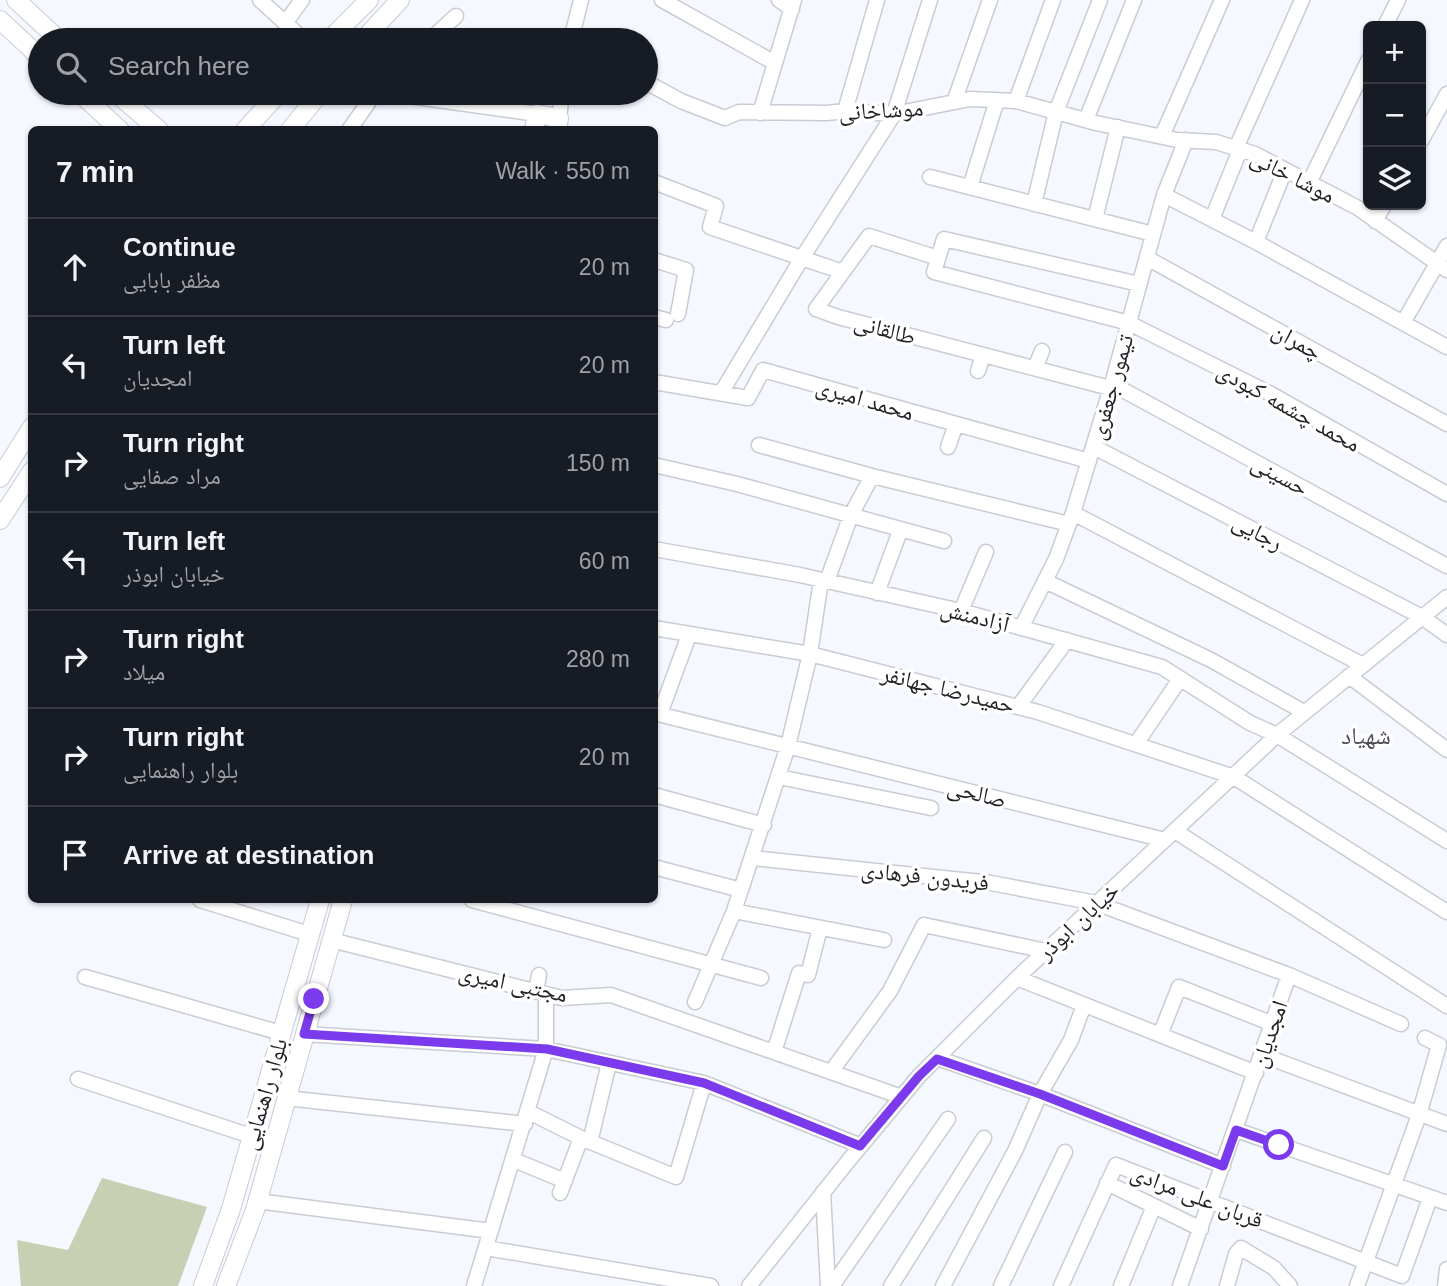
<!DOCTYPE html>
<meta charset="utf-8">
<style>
body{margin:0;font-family:Helvetica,"Noto Naskh Arabic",sans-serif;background:#20242c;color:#f1f3f6}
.controls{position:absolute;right:21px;top:21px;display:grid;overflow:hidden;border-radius:10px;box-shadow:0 2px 5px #0004}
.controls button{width:63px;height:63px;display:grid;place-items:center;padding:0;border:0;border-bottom:2px solid #363941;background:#171b24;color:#f1f3f6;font:35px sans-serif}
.stop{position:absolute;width:21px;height:21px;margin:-16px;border:5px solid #7c3aed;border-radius:50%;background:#fff}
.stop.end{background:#7c3aed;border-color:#fff;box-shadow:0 2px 7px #0008}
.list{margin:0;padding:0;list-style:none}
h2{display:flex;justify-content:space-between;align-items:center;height:91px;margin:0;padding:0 28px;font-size:30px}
h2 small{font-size:23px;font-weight:400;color:#9ea1a6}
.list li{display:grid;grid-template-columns:46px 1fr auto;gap:21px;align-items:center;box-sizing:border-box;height:98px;padding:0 28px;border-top:2px solid #363941}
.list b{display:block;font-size:26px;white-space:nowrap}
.list p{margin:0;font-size:23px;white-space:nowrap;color:#9ea1a6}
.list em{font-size:23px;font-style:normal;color:#9ea1a6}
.icon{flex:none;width:38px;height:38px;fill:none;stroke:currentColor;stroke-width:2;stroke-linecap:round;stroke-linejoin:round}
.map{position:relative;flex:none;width:1447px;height:1286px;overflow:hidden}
.search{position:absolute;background:#171b24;box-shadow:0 2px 5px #0004;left:28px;top:28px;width:630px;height:77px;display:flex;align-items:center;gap:18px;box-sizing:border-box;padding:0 24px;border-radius:38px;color:#9ea1a6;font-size:26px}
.panel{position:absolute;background:#171b24;box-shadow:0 2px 5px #0004;left:28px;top:126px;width:630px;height:777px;border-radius:10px}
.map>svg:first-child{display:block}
.green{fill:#c9cfb3}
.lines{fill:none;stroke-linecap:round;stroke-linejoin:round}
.minor-casing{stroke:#c9ccd4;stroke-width:17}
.major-casing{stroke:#c9ccd4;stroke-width:20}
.minor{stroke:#fff;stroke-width:14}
.major{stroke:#fff;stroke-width:18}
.route{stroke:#7c3aed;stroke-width:9}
.labels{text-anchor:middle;stroke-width:7;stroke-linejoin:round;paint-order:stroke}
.street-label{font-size:23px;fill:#222326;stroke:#fff}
.neighbourhood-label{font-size:24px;fill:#484b51;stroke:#fff}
</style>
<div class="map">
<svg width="1447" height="1286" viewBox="0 0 1447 1286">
<rect width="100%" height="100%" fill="#f5f8ff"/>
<path class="green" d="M102,1178L207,1207L178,1286H21L17,1240L68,1250Z"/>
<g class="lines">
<g class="minor-casing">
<path id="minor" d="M260,0L304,40
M662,0L775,63
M779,0L792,9
M285,23L302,0
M1385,26L1398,0
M430,40L456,16
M571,40L581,0
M646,82L681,101L725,118L739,112L827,113L845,111L894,114L970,99L1016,101L1096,123L1177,140L1216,142L1255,154L1358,208L1447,270
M387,93L537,114
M1016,101L1053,0
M954,102L990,0
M845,111L877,0
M760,113L794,0
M559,118L562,93
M1086,120L1134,0
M349,130L375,93
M1162,136L1222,0
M1421,141L1447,94
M1236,148L1302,0
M930,177L1153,234
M654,182L716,206L710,227L843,272
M1309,183L1368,61
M970,187L997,100
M1164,195L1256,242L1447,347
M1034,204L1056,112L1100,0
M1095,219L1118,127
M1212,219L1240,150
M1375,221L1384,205
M1256,242L1285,170
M938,258L869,236L816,309L838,317L1110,388
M1147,258L1447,424
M654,260L686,270L678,314
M1139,284L944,239L934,272L1129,323L1271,394L1447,494
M654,317L666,320
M1403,323L1447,246
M1035,368L1042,351
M978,371L983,355
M654,382L748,398L763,370L1089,461
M1112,384L1447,566
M721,393L802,258L894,114L930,0
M759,445L872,476L1069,524
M948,447L956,424
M1094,447L1422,617L1447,635
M654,465L737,484L944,541
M1073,513L1363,665
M654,549L800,575L961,611L1162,667L1250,723L1277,735L1447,841
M827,581L851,515L872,476
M1045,581L1211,660L1304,712
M877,593L900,531
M961,611L986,552
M654,628L810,654L1038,712L1234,777L1447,912
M1021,628L1056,559L1073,513L1112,384L1164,195L1186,140
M1349,676L1447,750
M1018,707L1067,640
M654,713L1165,840
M660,714L689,635
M1136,744L1180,679
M779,777L931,808
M654,795L764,825
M1175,831L1447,1006
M753,858L991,883L1096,903L1289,975L1180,1286
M654,867L741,890
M200,900L309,934
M472,900L761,978
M734,911L884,940
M331,940L562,998L611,995L902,1097
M1289,975L1401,1024
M85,977L281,1033
M1017,978L1256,1073
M536,991L539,975
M695,1002L734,911L788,746L810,654L821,580
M304,1034L546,1049L704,1083L861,1146
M1160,1035L1179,987L1273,1024
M774,1052L799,973L808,975L820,928
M1262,1055L1447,1124
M937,1058L1040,1094L1223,1166
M831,1072L890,991L924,925L1046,951
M78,1079L251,1136
M286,1098L525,1124
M529,1112L581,1138
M1236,1130L1447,1203
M590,1142L609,1063
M514,1160L565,1181
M1107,1183L1201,1229
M823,1192L828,1286
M560,1193L581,1138L676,1177L704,1083
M257,1201L491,1231
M486,1248L711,1286
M474,1286L546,1049V994
M749,1286L849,1160L919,1076L1017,978L1277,735L1447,597
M832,1286L948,1119
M891,1286L984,1138
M943,1286L1015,1151L1040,1094L1071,1040L1084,1005
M1001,1286L1065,1152
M1061,1286L1116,1165L1402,1276L1430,1198
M1121,1286L1154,1206
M1227,1286L1236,1254L1241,1248L1274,1268L1290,1286
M1357,1286L1419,1115L1439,1045L1425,1038
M1445,1286L1447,1269"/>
</g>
<g class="major-casing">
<path id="major" d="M16,0L59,40
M0,20L40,57
M329,40L369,0
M363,40L400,0
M80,93L120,130
M116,93L159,130
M245,130L279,93
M290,130L320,93
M534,130L537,114L559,118L557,130
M0,478L32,427
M0,520L32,471
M203,1286L231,1209L320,900
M226,1286L255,1210L343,900"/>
</g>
<use href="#minor" class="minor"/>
<use href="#major" class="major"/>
</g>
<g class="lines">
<path class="route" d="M314,999L304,1034L547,1049L704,1083L860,1146L919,1076L937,1059L1040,1094L1223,1166L1236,1130L1279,1145"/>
</g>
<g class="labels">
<g class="street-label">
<text transform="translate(881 110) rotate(-3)" y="8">موشاخانی</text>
<text transform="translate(1293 176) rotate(27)" y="8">موشا خانی</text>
<text transform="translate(885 329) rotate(15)" y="8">طالقانی</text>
<text transform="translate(1297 341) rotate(29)" y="8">چمران</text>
<text transform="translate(1111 387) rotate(-74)" y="8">تیمور جعفری</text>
<text transform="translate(865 399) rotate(16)" y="8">محمد امیری</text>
<text transform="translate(1289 407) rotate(29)" y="8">محمد چشمه کبودی</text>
<text transform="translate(1280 475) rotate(28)" y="8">حسینی</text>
<text transform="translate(1258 532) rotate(28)" y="8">رجایی</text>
<text transform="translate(975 616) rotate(14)" y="8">آزادمنش</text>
<text transform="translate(948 689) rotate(14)" y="8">حمیدرضا جهانفر</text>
<text transform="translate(977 793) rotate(14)" y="8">صالحی</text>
<text transform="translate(925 876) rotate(6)" y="8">فریدون فرهادی</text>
<text transform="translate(1078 921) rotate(-43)" y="8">خیابان ابوذر</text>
<text transform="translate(513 983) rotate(12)" y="8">مجتبی امیری</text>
<text transform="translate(1269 1034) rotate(-71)" y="8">امجدیان</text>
<text transform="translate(264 1094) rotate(-74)" y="8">بلوار راهنمایی</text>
<text transform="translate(1197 1196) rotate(21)" y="8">قربان علی مرادی</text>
</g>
<g class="neighbourhood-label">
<text x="1366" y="744">شهیاد</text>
</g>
</g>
</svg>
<div class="controls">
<button>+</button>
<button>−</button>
<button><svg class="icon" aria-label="layers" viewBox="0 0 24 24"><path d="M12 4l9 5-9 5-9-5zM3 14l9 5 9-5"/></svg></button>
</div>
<div class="stop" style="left:1279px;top:1145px"></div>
<div class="stop end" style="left:314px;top:999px"></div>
<div class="search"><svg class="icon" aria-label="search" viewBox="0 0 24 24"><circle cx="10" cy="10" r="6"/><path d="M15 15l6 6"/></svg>Search here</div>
<section class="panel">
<h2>7 min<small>Walk · 550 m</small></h2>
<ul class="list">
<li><svg class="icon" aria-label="ahead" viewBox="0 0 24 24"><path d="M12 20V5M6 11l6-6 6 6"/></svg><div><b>Continue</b><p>مظفر بابایی</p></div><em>20 m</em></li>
<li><svg class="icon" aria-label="left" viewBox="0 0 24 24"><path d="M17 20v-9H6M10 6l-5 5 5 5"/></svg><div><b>Turn left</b><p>امجدیان</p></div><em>20 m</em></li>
<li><svg class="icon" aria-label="right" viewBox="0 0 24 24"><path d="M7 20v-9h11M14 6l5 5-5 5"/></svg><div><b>Turn right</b><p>مراد صفایی</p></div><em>150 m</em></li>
<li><svg class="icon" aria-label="left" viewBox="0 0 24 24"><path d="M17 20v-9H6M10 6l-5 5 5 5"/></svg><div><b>Turn left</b><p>خیابان ابوذر</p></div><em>60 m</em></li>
<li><svg class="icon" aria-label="right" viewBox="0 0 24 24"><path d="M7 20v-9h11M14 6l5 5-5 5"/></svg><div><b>Turn right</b><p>میلاد</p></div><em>280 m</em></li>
<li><svg class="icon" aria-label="right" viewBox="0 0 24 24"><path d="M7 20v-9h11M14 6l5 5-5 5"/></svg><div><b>Turn right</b><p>بلوار راهنمایی</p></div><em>20 m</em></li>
<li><svg class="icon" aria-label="arrive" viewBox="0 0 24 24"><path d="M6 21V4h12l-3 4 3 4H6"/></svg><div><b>Arrive at destination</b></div></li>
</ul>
</section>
</div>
